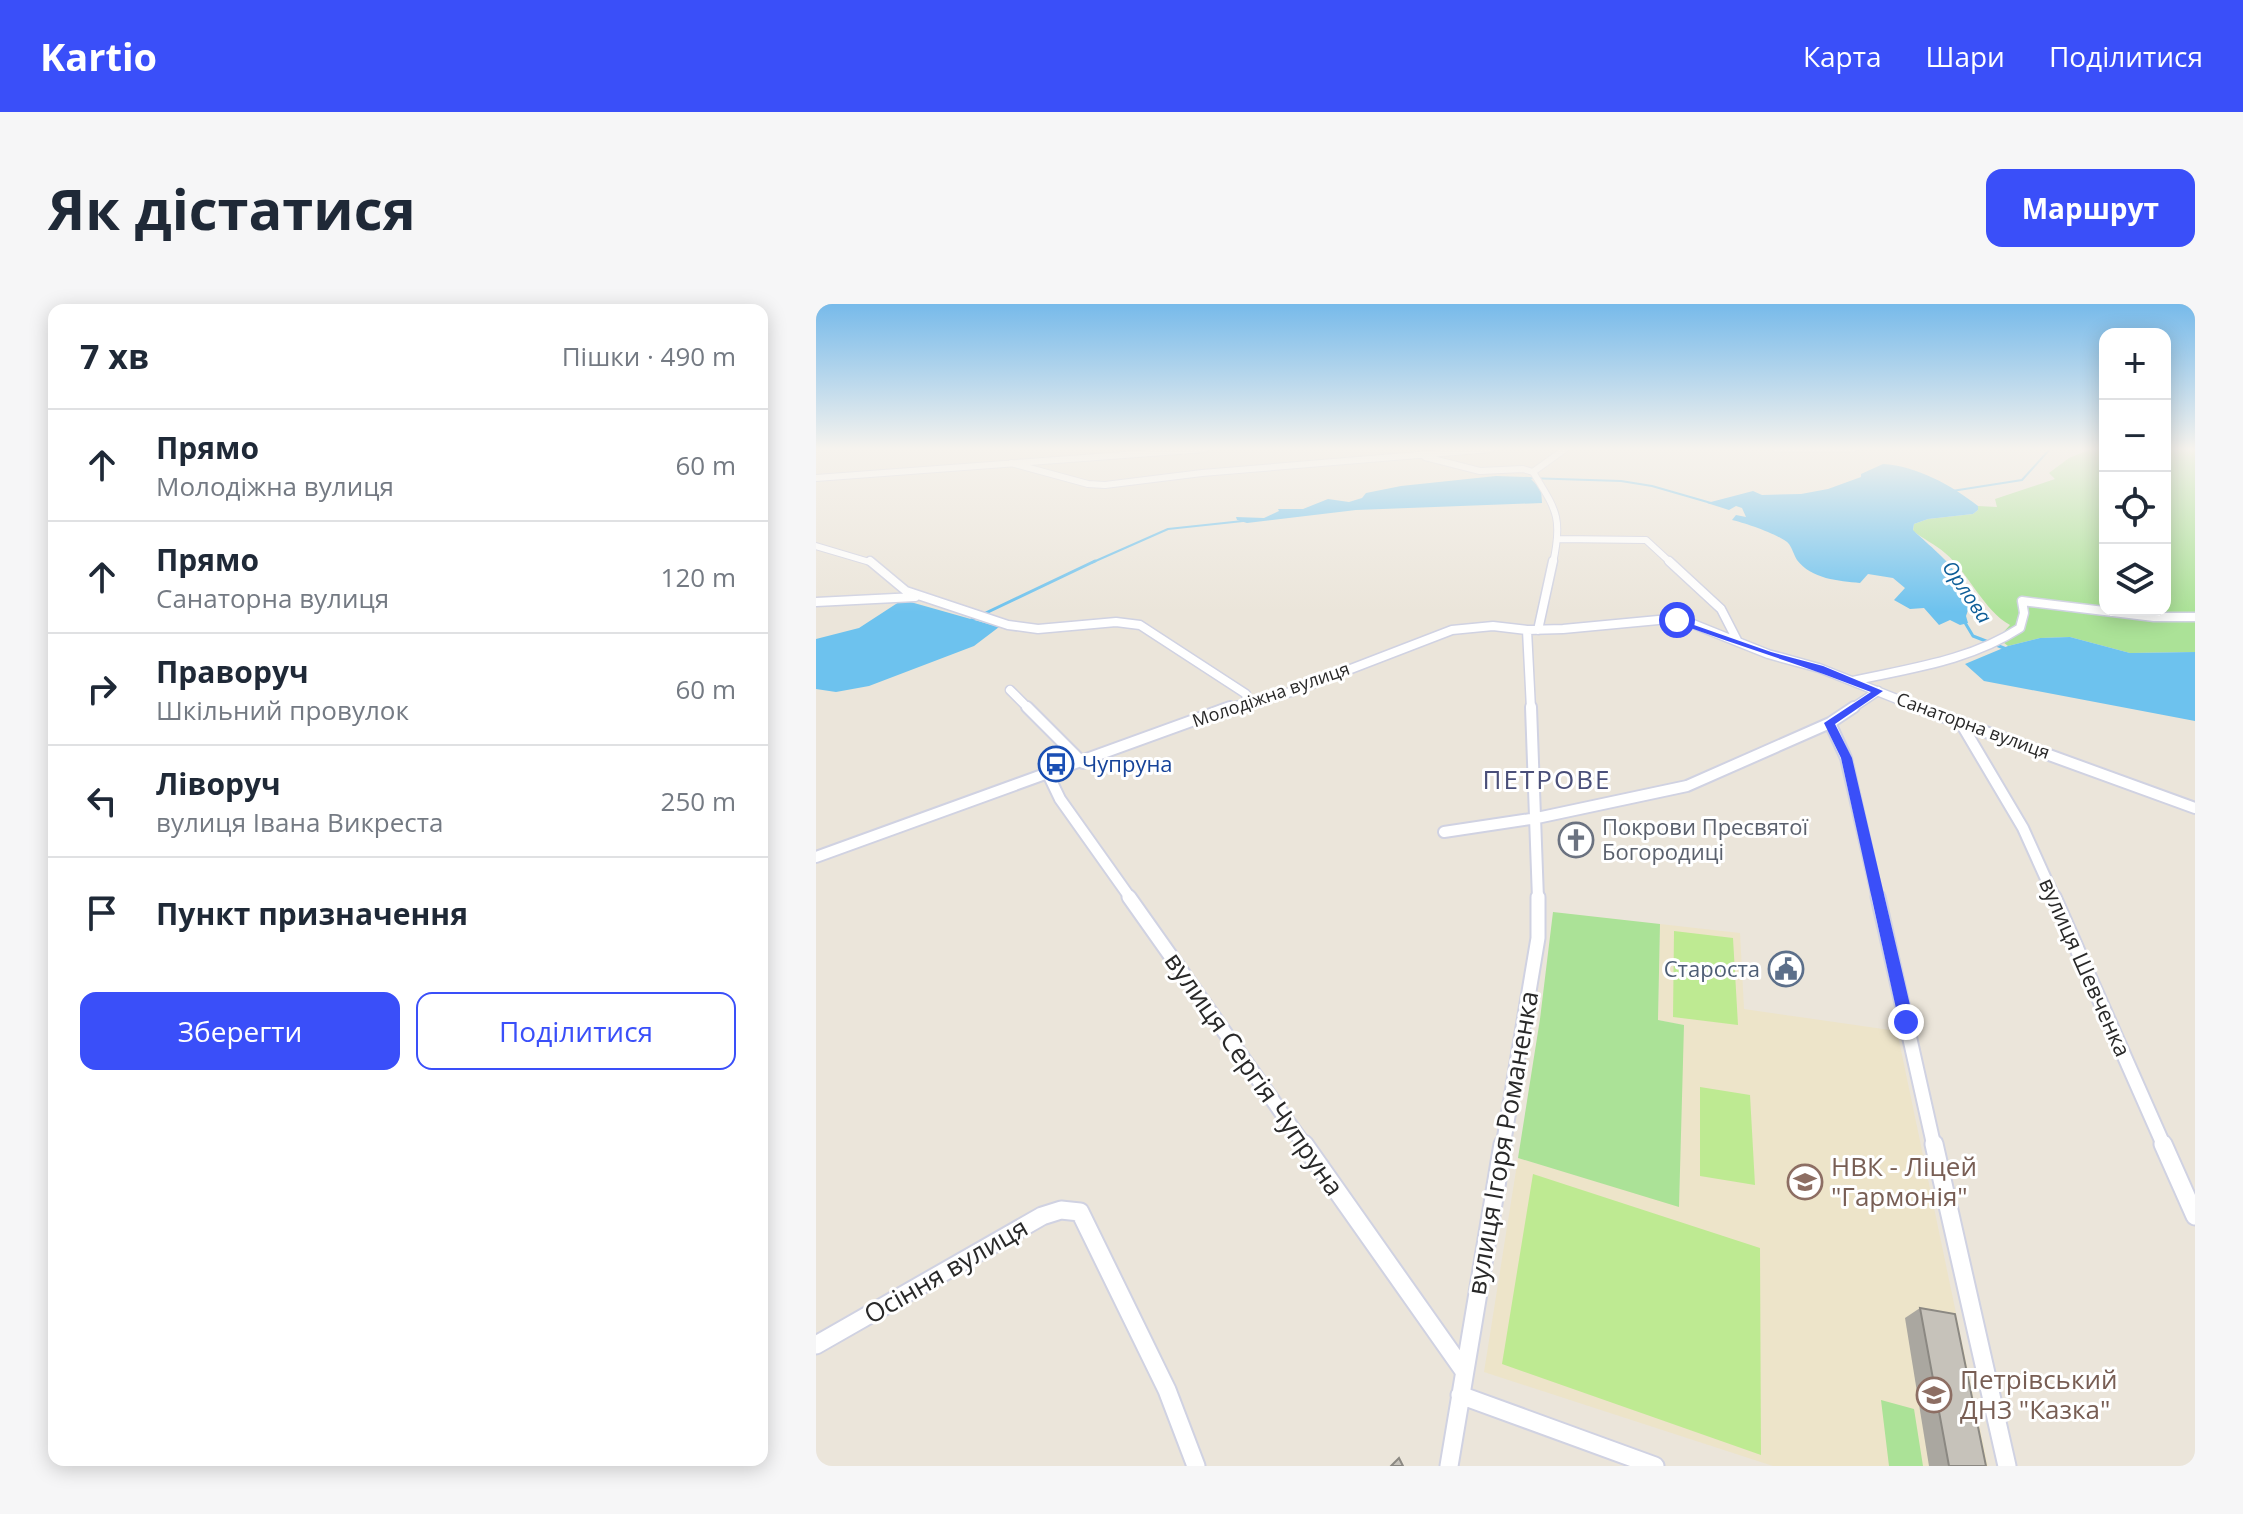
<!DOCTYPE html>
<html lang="uk">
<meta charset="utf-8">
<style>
body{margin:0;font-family:"Open Sans",sans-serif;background:#f6f6f7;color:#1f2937}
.controls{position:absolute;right:24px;top:24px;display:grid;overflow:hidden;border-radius:16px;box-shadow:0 4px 20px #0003}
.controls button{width:72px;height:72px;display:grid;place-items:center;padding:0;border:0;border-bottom:2px solid #e0e1e3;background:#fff;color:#1f2937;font:40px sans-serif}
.stop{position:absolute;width:24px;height:24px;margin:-18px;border:6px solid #3a4ff9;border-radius:50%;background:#fff}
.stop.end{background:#3a4ff9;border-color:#fff;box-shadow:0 2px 8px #0008}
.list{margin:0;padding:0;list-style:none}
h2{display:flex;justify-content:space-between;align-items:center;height:104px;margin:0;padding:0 32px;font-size:34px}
h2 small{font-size:26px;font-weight:400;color:#747a83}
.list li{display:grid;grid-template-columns:52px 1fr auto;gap:24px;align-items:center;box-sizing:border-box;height:112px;padding:0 32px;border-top:2px solid #e0e1e3}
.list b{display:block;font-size:30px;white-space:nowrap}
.list p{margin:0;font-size:26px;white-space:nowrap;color:#747a83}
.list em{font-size:26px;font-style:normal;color:#747a83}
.actions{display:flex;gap:16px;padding:24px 32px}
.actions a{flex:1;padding:18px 0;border:2px solid #3a4ff9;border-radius:16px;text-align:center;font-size:28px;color:#3a4ff9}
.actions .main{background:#3a4ff9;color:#fff}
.icon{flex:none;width:44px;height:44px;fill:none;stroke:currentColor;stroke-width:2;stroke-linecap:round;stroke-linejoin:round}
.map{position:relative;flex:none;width:1379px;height:1162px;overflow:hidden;border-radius:16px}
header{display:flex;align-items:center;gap:48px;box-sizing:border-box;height:112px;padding:0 40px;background:#3a4ff9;color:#fff}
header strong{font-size:38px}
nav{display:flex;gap:44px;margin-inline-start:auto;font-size:28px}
.intro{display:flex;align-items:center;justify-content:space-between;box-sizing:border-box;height:192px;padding:0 48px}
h1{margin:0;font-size:56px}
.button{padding:20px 36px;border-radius:16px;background:#3a4ff9;color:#fff;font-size:28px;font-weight:700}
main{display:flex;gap:48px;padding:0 48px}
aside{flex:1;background:#fff;border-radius:16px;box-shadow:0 4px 20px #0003}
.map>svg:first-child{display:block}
.education{fill:#ede4c9}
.green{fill:#abe297}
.pitch{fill:#beea92}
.water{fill:#6dc2ee}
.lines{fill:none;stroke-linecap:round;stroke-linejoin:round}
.stream-far1{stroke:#6dc2ee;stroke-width:2}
.stream{stroke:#6dc2ee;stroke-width:3}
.street-far4-casing{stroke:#d0d2e2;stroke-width:8}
.street-far3-casing{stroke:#d0d2e2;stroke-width:11}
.street-far2-casing{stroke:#d0d2e2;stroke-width:14}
.street-far1-casing{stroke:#d0d2e2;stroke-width:17}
.street-casing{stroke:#d0d2e2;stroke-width:21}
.street-far4{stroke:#fff;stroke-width:6}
.street-far3{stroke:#fff;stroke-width:8}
.street-far2{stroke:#fff;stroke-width:10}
.street-far1{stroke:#fff;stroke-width:13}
.street{stroke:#fff;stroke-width:17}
.wall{fill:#aaa7a0}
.building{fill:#c6c2ba;stroke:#8b8882;stroke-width:2}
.route{fill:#3a4ff9}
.labels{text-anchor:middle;stroke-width:6;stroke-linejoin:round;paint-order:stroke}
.far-street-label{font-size:18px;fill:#292929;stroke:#fff}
.far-water-label{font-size:20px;font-style:italic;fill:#0e5e98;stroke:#fff}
.transit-label{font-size:22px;fill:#164399;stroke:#fff;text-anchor:start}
.worship-label{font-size:22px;fill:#5b616d;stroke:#fff;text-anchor:start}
.street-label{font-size:22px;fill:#292929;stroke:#fff}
.service-label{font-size:22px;fill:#4e5e75;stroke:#fff;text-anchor:end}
.quarter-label{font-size:26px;letter-spacing:2px;fill:#4a4f79;stroke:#fff}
.near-street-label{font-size:26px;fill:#292929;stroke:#fff}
.near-education-label{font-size:26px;fill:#785e54;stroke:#fff;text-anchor:start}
</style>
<header>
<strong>Kartio</strong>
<nav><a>Карта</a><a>Шари</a><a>Поділитися</a></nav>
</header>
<div class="intro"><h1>Як дістатися</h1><a class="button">Маршрут</a></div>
<main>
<aside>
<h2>7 хв<small>Пішки · 490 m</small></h2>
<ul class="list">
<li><svg class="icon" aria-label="ahead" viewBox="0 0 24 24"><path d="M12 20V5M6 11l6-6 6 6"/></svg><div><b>Прямо</b><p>Молодіжна вулиця</p></div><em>60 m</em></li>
<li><svg class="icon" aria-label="ahead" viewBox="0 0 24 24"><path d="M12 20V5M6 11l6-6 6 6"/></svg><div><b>Прямо</b><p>Санаторна вулиця</p></div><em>120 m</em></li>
<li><svg class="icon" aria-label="right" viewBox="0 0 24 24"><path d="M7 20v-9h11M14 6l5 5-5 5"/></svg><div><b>Праворуч</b><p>Шкільний провулок</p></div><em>60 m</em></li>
<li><svg class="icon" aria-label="left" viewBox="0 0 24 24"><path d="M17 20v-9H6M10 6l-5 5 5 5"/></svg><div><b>Ліворуч</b><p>вулиця Івана Викреста</p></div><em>250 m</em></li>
<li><svg class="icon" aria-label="arrive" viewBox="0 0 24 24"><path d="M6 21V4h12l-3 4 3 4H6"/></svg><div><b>Пункт призначення</b></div></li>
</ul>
<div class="actions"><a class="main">Зберегти</a><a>Поділитися</a></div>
</aside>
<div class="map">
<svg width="1379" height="1162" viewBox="0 0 1379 1162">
<rect width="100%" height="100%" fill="#ebe5da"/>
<path class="education" d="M844,620L924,629L928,705L1081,727L1172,1162H957L668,1068L702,854L863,902L867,721L842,716Z"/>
<path class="green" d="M1275,145H1289V306H1349V145H1379V348L1314,349L1254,333L1224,334L1192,342L1182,334L1194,321C1168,307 1152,268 1129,249C1119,240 1107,235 1097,227L1098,220L1112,215L1157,210L1162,206V202L1181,203L1179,195L1239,175L1233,169L1253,154Z
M737,608L844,620L842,716L868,721L863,903L702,854L724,715Z
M1065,1096L1098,1105L1107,1162H1073Z"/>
<path class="pitch" d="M858,627L917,634L922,721L857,713Z
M884,783L934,791L939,881L884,872Z
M717,870L944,944L945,1151L686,1060Z"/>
<path class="water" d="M1067,160C1101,162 1135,181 1162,202V206L1157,210L1112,215L1098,220L1097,226C1108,237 1131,255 1138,267C1142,275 1141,284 1147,291L1160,293L1164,305L1152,306L1150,312L1152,319L1144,321L1134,316L1123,321L1108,304L1094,305L1078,296L1089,284L1077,274L1052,270L1044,279C1023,277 995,275 981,256C978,251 976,244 973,240C965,231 929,219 916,216L920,211L930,213L926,204L920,202L913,206L891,199L937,187L946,191L985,190L1012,185L1045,173V170Z
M680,172L713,173L725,185L726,199L540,206L431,219L421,216L420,213L448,214L463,207L462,205H487L512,195L533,198L546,194L550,189L585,182Z
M91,297L183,323L158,342L53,382L20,388L0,385V335L43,324L83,298Z
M1254,333L1314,349L1379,348V417L1168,377L1149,360L1192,342L1224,334Z"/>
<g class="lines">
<path class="stream-far1" d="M711,174L805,177L836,182L895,199
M1136,187L1206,176L1234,145
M275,259L352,225L427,217"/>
<path class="stream" d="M153,317L279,257
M1148,317L1157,332L1193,346"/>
<g class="street-far4-casing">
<path id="street-far4" d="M961,145H1037
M609,153L664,167L707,165L717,168
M195,159L272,180L289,181L386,169L675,145
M0,174L389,145
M742,235L830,236L855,259
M0,242L57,259
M737,259C747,213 740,206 717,168L749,145"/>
</g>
<g class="street-far3-casing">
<path id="street-far3" d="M54,257L90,287L192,321L222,325L300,318L324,321L430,390L431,397
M853,257L905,305L922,338
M0,298L99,293
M711,326L715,405
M722,326L737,257
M1037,377C1095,364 1153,357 1204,324L1208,309L1206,297L1338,313H1379
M194,386L213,405
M408,405L475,388L636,326L677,322L711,326L747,325L853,315L877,320L952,350L1003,364L1106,405
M1035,405L1062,387"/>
</g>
<g class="street-far2-casing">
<path id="street-far2" d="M211,403L267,459
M715,403L722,595
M1101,403L1379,504
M1014,419L1030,454L1062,595
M1146,421L1207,524L1239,595
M232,470L244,495L315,595
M628,528L721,514L871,482L1014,419L1038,403
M0,553L414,403"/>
</g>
<g class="street-far1-casing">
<path id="street-far1" d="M313,593L489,842
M1062,593L1118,842
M1238,593L1348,842
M687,842L722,634V593"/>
</g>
<g class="street-casing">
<path id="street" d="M488,840L648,1067
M1118,840L1191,1162
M1347,840L1379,912
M0,1041L226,912L245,906L264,908L351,1086L380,1162
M644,1091L839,1162
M633,1162L687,840"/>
</g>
<use href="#street-far4" class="street-far4"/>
<use href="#street-far3" class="street-far3"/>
<use href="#street-far2" class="street-far2"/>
<use href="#street-far1" class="street-far1"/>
<use href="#street" class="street"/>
</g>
<path class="wall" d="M1104,1004L1170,1162H1113L1089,1014Z"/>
<path class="building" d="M1104,1004L1139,1010L1170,1162H1133Z
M583,1154L587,1162H575Z"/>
<linearGradient id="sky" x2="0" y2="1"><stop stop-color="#77baea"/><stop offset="0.47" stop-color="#f6f3ee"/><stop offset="1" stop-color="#f6f3ee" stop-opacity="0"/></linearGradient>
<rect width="1379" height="308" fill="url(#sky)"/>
<path class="route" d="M858,314L955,348L1007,362L1067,387L1019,420L1036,454L1098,718L1096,723H1085L1083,718L1025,454L1008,419L1055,388C990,362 923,342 858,318Z"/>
<defs>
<g id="bus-ring" transform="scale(1.8)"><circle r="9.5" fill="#fff" stroke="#1a4fb4" stroke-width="1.5"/><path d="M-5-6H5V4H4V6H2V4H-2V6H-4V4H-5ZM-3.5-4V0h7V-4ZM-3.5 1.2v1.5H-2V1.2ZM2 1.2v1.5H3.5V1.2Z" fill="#1a4fb4"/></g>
<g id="church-ring" transform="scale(1.8)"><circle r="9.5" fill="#fff" stroke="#6b7280" stroke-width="1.5"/><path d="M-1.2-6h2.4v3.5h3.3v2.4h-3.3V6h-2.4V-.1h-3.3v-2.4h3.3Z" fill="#6b7280"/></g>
<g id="civic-ring" transform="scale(1.8)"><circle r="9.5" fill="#fff" stroke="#5c6f8a" stroke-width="1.5"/><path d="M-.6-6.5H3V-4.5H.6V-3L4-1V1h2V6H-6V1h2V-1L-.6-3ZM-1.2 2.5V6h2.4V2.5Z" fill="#5c6f8a"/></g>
<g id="school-ring" transform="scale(1.8)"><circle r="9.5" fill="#fff" stroke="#8d6e63" stroke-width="1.5"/><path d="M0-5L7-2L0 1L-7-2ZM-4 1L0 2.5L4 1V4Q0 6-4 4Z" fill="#8d6e63"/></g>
</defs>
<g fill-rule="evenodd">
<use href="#bus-ring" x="240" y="460"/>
<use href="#church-ring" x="760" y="536"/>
<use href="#civic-ring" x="970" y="665"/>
<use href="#school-ring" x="989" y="878"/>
<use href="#school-ring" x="1118" y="1091"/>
</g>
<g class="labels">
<g class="far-street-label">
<text transform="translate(455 391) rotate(-19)" y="6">Молодіжна вулиця</text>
<text transform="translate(1157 422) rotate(20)" y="6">Санаторна вулиця</text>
</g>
<g class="far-water-label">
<text transform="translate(1151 288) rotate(56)" y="7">Орлова</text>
</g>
<g class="transit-label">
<text x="266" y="468">Чупруна</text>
</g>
<g class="worship-label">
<text x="786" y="531">Покрови Пресвятої<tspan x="786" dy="25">Богородиці</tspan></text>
</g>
<g class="street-label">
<text transform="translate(1269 663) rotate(66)" y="8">вулиця Шевченка</text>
</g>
<g class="service-label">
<text x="944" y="673">Староста</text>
</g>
<g class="quarter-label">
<text x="731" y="485">ПЕТРОВЕ</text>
</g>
<g class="near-street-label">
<text transform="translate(438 770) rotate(55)" y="9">вулиця Сергія Чупруна</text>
<text transform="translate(687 839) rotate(-80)" y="9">вулиця Ігоря Романенка</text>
<text transform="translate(130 967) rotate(-30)" y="9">Осіння вулиця</text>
</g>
<g class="near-education-label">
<text x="1015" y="872">НВК - Ліцей<tspan x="1015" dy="30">"Гармонія"</tspan></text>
<text x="1144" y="1085">Петрівський<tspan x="1144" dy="30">ДНЗ "Казка"</tspan></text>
</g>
</g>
</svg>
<div class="controls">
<button>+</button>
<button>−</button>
<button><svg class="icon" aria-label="locate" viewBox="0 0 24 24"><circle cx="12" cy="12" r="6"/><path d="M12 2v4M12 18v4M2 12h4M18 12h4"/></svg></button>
<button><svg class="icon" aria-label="layers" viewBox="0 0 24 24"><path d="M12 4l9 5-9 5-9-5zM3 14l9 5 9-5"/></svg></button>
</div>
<div class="stop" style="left:861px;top:316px"></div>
<div class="stop end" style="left:1090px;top:718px"></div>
</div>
</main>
